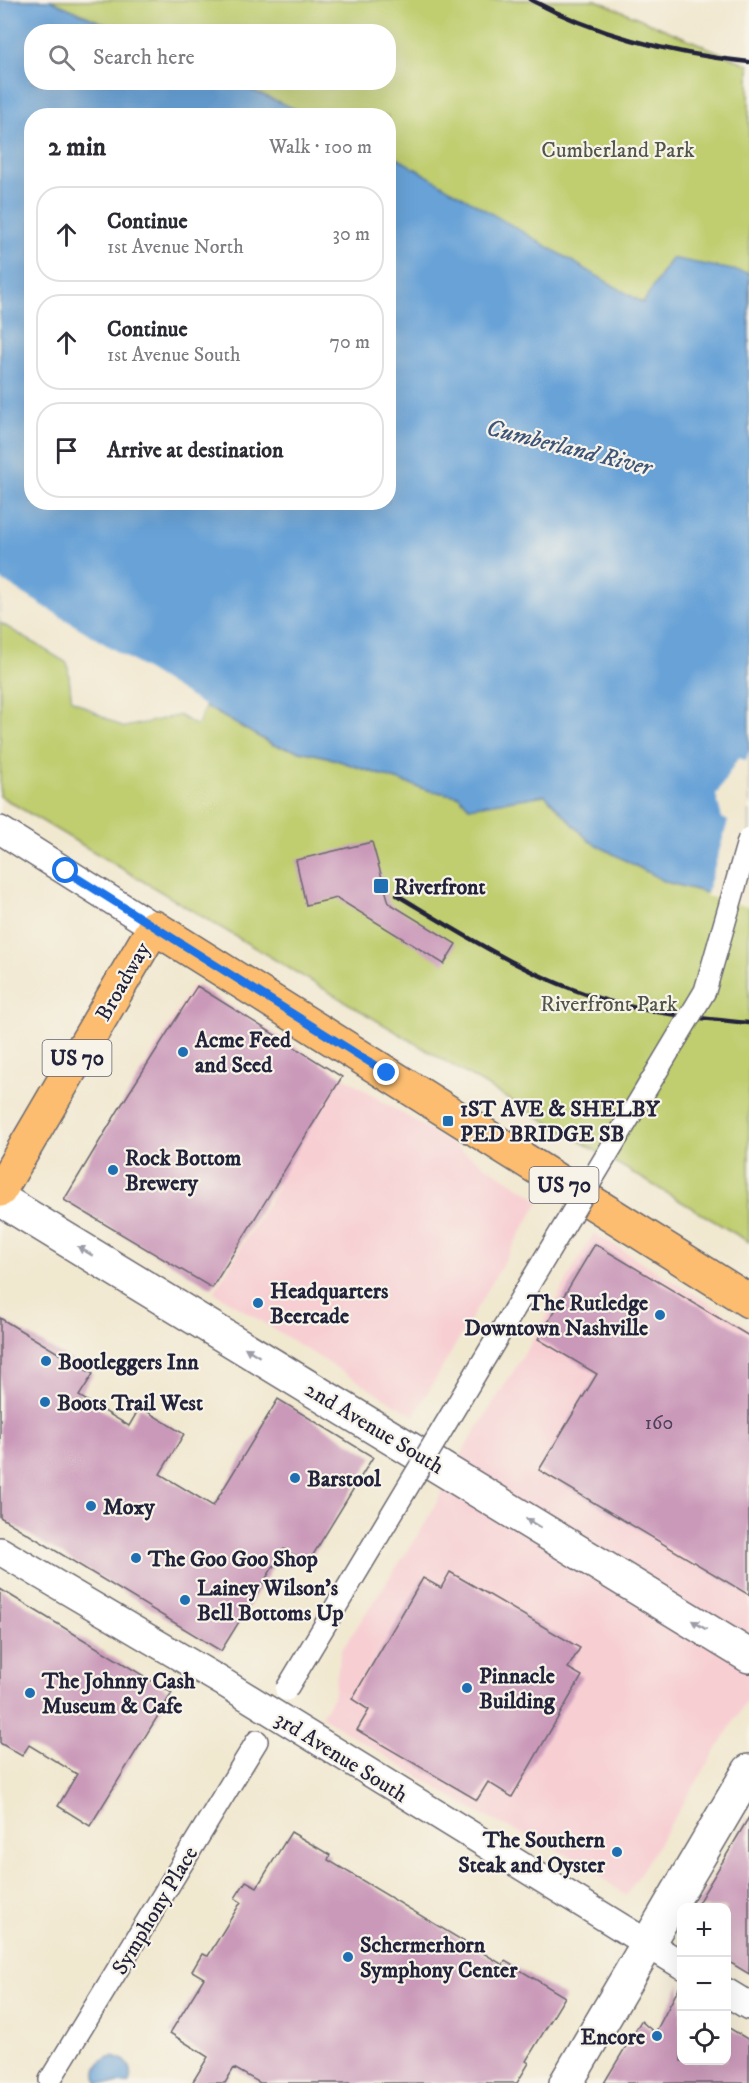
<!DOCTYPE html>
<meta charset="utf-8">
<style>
body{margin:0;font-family:"IM FELL DW Pica",serif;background:#f2f2f3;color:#2b2b33}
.controls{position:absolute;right:18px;bottom:18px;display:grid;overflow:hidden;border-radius:12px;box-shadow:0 6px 24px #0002}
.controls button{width:54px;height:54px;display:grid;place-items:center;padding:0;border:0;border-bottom:2px solid #e1e1e2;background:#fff;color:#2b2b33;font:30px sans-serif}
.stop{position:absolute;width:18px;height:18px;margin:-14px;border:4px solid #1a73e8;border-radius:50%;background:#fff}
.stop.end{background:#1a73e8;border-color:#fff;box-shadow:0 2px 6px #0008}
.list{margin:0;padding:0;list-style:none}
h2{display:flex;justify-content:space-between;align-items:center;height:78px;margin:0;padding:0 24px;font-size:26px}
h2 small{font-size:20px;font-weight:400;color:#7c7c81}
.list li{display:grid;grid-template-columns:39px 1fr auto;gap:18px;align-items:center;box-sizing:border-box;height:96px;margin:0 12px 12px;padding:0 12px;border:2px solid #e1e1e2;border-radius:24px}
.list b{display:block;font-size:22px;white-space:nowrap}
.list p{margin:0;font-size:20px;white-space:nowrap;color:#7c7c81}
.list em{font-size:20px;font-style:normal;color:#7c7c81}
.icon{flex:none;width:33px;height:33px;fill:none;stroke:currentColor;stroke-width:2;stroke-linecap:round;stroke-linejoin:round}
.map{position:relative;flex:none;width:749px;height:2083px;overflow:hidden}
.search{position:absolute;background:#fff;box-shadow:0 6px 24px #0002;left:24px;top:24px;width:372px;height:66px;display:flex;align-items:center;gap:15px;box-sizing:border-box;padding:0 21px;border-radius:24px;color:#7c7c81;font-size:22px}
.panel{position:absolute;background:#fff;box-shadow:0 6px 24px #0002;left:24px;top:108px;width:372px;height:402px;border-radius:24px}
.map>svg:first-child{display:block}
.built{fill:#f7cfd3}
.green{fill:#c0ce70;stroke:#717856;stroke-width:1.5}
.water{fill:#67a2d7;stroke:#446289;stroke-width:1.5}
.pier{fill:#f1e8d0}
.building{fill:#ca99b9}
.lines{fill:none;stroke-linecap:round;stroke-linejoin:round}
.pedestrian-casing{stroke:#6a676f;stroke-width:24}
.minor-casing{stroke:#6a676f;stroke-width:30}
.tertiary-casing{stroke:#6a676f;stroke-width:36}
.primary-casing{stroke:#6a676f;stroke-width:36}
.pedestrian{stroke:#fff;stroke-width:21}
.minor{stroke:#fff;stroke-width:27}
.tertiary{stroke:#fff;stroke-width:33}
.primary{stroke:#fcbd6f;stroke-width:33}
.rail{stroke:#22223b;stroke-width:4.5}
.pedestrian-bridge-casing{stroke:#6a676f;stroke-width:24;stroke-linecap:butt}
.pedestrian-bridge{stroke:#fff;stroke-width:21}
.oneway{fill:#9c9ca7}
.route{stroke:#1a73e8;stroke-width:8}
.poi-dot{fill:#1f6fb2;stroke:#f7f3e8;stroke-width:2}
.labels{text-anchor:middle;stroke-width:4.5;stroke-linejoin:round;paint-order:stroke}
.number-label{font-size:20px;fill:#4c405a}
.shield{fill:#f7f3e8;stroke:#62616f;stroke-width:1.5}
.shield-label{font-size:21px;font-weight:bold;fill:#22223b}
.park-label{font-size:22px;fill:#51564b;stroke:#f7f3e8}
.poi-label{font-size:22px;font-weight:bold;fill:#22223b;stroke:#f7f3e8;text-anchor:start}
.street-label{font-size:22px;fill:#22223b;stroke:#f7f3e8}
.water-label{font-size:24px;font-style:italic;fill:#3e5579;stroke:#f7f3e8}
</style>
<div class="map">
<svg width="749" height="2083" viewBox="0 0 749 2083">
<rect width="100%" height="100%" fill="#f7f3e8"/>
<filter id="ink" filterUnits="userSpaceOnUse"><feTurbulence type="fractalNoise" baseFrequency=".0167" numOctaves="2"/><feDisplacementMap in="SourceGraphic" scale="12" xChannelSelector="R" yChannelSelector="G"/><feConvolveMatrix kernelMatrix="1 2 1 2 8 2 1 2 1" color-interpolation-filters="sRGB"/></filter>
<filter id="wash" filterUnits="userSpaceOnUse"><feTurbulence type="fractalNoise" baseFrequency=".008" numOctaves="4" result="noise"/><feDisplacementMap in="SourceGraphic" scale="24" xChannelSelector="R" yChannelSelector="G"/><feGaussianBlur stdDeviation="1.35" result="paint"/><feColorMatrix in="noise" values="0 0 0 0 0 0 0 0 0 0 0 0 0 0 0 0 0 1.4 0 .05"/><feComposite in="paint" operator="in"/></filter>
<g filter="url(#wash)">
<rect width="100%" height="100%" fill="#f1e8d0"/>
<path class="built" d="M199,986L540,1200L414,1416L214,1292L278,1186L129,1094L191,987Z
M594,1233L749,1328V1697L626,1896L582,1862L476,1812L321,1716L333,1697L341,1651L427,1521L466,1446L530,1345Z"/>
<path class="green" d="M16,0H596L749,65V308L643,303L389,180L388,116L255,115L187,83L388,82V32L81,31Z
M0,622L68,663L72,699L123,727L179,715L197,725L205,706L273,745L327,757L427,790L459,796L469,807L545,795L589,841L666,882L749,904V1242L0,796Z"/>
<path class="water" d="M0,0H50L121,31L32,32V82L235,83L309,115L32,116V502H388L389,153L643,303L671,258L749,273V904L666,882L589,841L545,795L469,807L459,796L427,790L327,757L273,745L205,706L197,725L179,715L123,727L72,699L68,663L0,622Z
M113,2056C127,2059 135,2068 130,2083H98C92,2069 99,2060 113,2056Z"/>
<path class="pier" d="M0,579L205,706L197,725L179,715L123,727L72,699L68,663L0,622Z
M749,750V907L706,896L728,821L722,818L716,795L738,758L746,760Z"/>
<g id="blocks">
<path class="building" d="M372,842L389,903L456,944L444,964L337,898L306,905L296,860Z
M197,986L342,1077L212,1288L64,1200L122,1104Z
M595,1244L749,1336V1595L539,1470L597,1374L538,1339Z
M0,1318L93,1374L79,1396L129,1426L140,1407L184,1434L160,1474L213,1506L278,1399L373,1457L308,1563L284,1549L221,1651L0,1517Z
M450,1572L580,1648L568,1668L582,1676L512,1797L488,1782L477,1800L357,1730L369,1710L352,1699L423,1578L441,1588Z
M0,1589L172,1693L90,1826L58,1806L77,1774L29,1745L22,1756L0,1743Z
M749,1817V1974L726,1960V1908H695Z
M291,1832L330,1855L328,1860L503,1965L505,1961L565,1997L526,2061L529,2063L517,2083H260L234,2068L225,2083H192L208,2057L170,2033L204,1978L192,1971L202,1954L208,1956L241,1902L235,1898L246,1881L257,1887Z
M681,1984V2061H726V2026L749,2040V2083H604L641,2021L655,2033Z"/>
</g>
</g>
<g filter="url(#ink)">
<use href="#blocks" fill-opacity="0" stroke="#6a676f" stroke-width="1.5"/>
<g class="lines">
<g class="pedestrian-casing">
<path id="pedestrian" d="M50,2080L257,1741"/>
</g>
<g class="minor-casing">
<path id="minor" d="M0,830L154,927
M0,1551L226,1684L682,1965
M726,1992L749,2006"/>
</g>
<g class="tertiary-casing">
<path id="tertiary" d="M0,1199L749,1656
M566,2083L749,1771"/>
</g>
<g class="primary-casing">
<path id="primary" d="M0,1190L154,927L749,1301"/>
</g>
<use href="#pedestrian" class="pedestrian"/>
<use href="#minor" class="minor"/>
<use href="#tertiary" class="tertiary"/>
<use href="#primary" class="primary"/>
<path class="rail" d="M531,0C599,36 672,54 749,62
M397,895C470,939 542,986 627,1006C667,1015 708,1019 749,1023"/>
<g class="pedestrian-bridge-casing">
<path id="pedestrian-bridge" d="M286,1690L705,991L749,838"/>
</g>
<use href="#pedestrian-bridge" class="pedestrian-bridge"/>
</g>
<defs><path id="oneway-solid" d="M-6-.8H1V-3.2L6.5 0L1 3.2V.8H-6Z" transform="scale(1.5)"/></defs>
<g class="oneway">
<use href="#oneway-solid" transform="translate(85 1251) rotate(-149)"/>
<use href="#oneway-solid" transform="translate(252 1352) rotate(-148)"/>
<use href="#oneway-solid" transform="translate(533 1523) rotate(-148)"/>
<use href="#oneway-solid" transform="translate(699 1625) rotate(-148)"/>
</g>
</g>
<g class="lines" filter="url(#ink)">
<path class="route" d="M66,871L387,1073"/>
</g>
<g class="poi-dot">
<rect x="373" y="878" width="16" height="16" rx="3"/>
<circle cx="183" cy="1052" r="6"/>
<rect x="442" y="1115" width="12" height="12" rx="3"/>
<circle cx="113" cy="1170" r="6"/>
<circle cx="258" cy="1303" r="6"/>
<circle cx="660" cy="1315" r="6"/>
<circle cx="46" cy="1361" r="6"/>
<circle cx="45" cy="1402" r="6"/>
<circle cx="295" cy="1478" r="6"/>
<circle cx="91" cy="1506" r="6"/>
<circle cx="136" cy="1558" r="6"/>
<circle cx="185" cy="1600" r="6"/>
<circle cx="467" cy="1688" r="6"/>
<circle cx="30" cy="1693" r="6"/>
<circle cx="617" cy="1852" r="6"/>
<circle cx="348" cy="1957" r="6"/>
<circle cx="657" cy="2036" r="6"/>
</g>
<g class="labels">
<g class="number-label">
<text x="659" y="1429">160</text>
</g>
<g class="shield">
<rect x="42.5" y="1040" width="69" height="36" rx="4.5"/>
<rect x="529.5" y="1167" width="69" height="36" rx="4.5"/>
</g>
<g class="shield-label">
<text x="77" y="1065">US 70</text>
<text x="564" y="1192">US 70</text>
</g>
<g class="park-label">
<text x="618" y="157">Cumberland Park</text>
<text x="609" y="1011">Riverfront Park</text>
</g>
<g class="poi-label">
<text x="394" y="894">Riverfront</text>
<text x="195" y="1047">Acme Feed<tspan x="195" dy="25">and Seed</tspan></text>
<text x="460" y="1116">1ST AVE &amp; SHELBY<tspan x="460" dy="25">PED BRIDGE SB</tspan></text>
<text x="125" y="1165">Rock Bottom<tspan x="125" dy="25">Brewery</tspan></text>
<text x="270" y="1298">Headquarters<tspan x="270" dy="25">Beercade</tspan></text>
<text x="648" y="1310" text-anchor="end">The Rutledge<tspan x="648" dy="25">Downtown Nashville</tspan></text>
<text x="58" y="1369">Bootleggers Inn</text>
<text x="57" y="1410">Boots Trail West</text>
<text x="307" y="1486">Barstool</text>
<text x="103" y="1514">Moxy</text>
<text x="148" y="1566">The Goo Goo Shop</text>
<text x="197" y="1595">Lainey Wilson's<tspan x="197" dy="25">Bell Bottoms Up</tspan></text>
<text x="479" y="1683">Pinnacle<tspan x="479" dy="25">Building</tspan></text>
<text x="42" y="1688">The Johnny Cash<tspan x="42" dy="25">Museum &amp; Cafe</tspan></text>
<text x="605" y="1847" text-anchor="end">The Southern<tspan x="605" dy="25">Steak and Oyster</tspan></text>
<text x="360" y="1952">Schermerhorn<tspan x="360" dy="25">Symphony Center</tspan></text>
<text x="645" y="2044" text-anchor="end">Encore</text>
</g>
<g class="street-label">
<text transform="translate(122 981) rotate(-60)" y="8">Broadway</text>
<text transform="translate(375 1427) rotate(31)" y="8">2nd Avenue South</text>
<text transform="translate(342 1756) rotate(32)" y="8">3rd Avenue South</text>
<text transform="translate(154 1910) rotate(-59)" y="8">Symphony Place</text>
</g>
<g class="water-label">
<text transform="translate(569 447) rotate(14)" y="8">Cumberland River</text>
</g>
</g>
</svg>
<div class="controls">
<button>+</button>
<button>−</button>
<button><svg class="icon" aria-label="locate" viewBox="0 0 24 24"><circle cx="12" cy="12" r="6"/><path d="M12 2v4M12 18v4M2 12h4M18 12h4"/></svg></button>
</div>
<div class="stop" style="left:66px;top:871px"></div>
<div class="stop end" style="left:387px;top:1073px"></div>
<div class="search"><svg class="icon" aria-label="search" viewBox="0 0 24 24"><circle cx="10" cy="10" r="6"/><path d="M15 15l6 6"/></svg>Search here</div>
<section class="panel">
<h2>2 min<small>Walk · 100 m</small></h2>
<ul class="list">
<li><svg class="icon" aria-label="ahead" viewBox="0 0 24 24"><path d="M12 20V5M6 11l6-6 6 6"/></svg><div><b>Continue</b><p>1st Avenue North</p></div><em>30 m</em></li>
<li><svg class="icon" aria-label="ahead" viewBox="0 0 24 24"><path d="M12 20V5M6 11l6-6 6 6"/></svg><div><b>Continue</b><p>1st Avenue South</p></div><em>70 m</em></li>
<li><svg class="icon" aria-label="arrive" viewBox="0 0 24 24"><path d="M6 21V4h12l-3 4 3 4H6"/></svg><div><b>Arrive at destination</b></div></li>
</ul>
</section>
</div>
